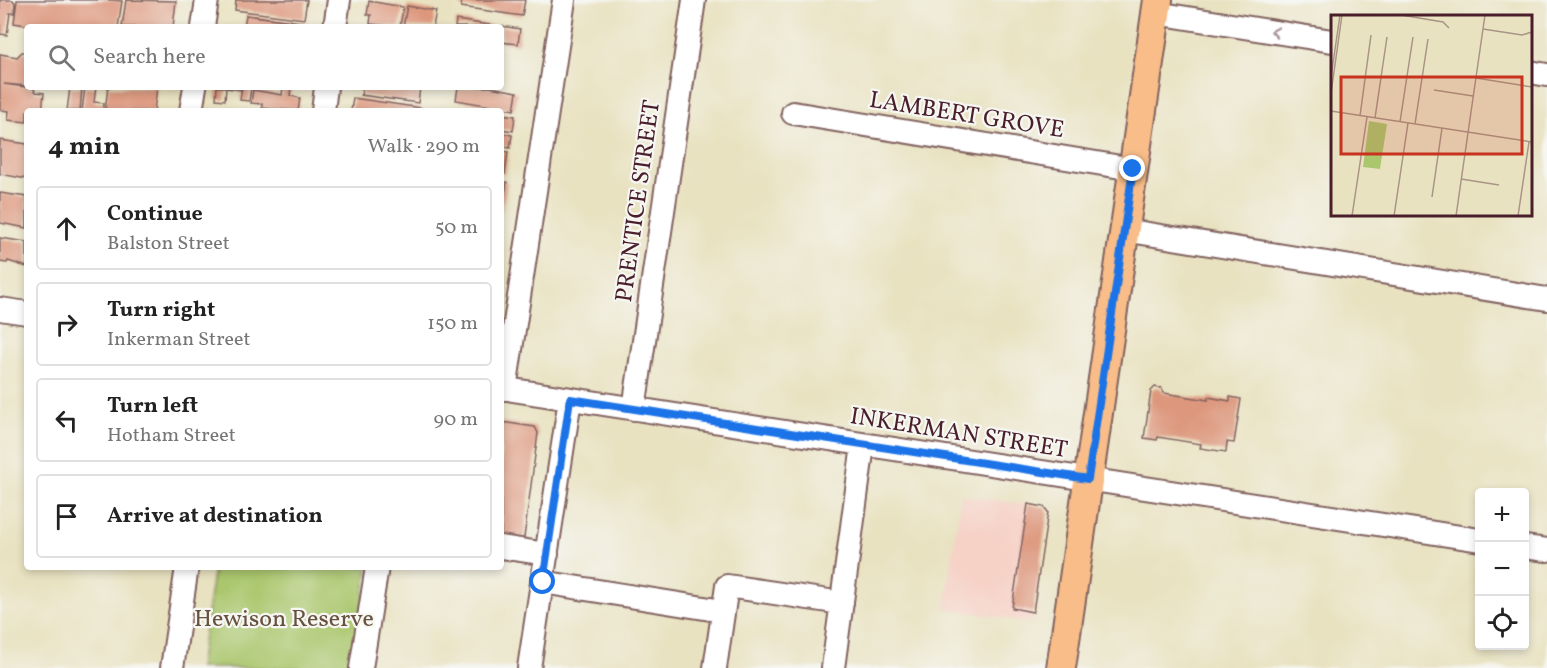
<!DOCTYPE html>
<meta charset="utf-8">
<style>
body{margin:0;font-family:Vollkorn,serif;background:#f2f2f2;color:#222}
.controls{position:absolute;right:18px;bottom:18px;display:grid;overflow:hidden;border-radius:6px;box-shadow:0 3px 9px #0003}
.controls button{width:54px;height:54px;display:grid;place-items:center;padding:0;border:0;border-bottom:2px solid #e0e0e0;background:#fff;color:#222;font:30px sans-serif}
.stop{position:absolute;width:18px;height:18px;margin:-14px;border:4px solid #1a73e8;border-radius:50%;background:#fff}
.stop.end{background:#1a73e8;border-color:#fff;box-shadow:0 2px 6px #0008}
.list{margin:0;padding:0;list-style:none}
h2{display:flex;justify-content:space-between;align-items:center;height:78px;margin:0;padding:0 24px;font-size:26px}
h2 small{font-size:20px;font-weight:400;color:#767676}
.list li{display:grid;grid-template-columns:39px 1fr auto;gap:18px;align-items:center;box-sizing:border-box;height:84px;margin:0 12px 12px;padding:0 12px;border:2px solid #e0e0e0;border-radius:6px}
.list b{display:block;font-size:22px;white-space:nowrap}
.list p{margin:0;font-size:20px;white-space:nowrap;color:#767676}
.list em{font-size:20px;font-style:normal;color:#767676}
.icon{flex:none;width:33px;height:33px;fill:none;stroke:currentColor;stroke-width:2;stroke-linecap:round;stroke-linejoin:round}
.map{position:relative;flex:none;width:1547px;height:668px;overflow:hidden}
.search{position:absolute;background:#fff;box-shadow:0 3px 9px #0003;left:24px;top:24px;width:480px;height:66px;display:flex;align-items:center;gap:15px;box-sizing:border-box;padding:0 21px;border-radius:6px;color:#767676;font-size:22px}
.panel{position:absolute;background:#fff;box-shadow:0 3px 9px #0003;left:24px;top:108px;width:480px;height:462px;border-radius:6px}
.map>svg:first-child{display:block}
.built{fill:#f6d1c6}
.green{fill:#abc76e;stroke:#7a734c;stroke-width:1.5}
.building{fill:#dd977d}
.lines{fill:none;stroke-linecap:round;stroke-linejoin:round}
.minor-casing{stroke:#826360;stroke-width:26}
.major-casing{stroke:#826360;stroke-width:32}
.minor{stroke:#fff;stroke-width:22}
.major{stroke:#f8bd88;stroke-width:28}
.oneway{stroke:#ae9aa0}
.route{stroke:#1a73e8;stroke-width:8}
.labels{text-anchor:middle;stroke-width:4.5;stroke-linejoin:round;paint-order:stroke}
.street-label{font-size:24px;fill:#4a1f2b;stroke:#f6f6f2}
.park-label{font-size:24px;fill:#67513f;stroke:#f6f6f2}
.inset-road{fill:none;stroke:#a99485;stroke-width:1.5}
.view{fill:#c8321e;fill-opacity:0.15;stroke:#c8321e;stroke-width:3}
.inset-edge{fill:none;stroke:#4a1f2b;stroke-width:3}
</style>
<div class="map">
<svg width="1547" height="668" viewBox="0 0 1547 668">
<rect width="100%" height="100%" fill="#f6f6f2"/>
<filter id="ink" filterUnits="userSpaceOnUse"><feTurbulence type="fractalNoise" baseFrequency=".0167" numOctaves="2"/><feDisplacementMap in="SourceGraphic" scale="12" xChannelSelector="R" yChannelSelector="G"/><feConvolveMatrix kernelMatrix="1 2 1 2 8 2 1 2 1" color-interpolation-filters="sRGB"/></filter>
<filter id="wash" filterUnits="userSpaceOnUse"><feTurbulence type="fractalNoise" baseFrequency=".008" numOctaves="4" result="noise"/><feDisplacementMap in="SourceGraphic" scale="24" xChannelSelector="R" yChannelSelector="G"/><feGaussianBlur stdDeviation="1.35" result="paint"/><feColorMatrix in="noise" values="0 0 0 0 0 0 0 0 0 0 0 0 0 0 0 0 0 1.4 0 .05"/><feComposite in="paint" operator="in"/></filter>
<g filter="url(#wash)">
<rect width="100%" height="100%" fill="#e9e2c1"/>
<path class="built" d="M961,495L1044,507L1048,512L1032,623L945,608Z"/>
<path class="green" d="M214,567H368L353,668H199Z"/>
<g id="blocks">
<path class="building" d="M0,0H13L15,3L14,13H10L7,35L0,34Z
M17,0H112L122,1L118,27H39L14,23Z
M126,0L176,1L173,27H122Z
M236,0H307L304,19L235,10Z
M462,0H525L522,16L461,7Z
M369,1L403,7L400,27L370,24L371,15H367Z
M407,6L436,11L433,27H403Z
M246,15L307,23L306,27H244Z
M456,20L496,26V27H455Z
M501,26L520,29L518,44L501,42Z
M22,52H27V86L4,84L33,88L36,92L44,93L42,111H27V122L8,120L9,111L0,110V54L17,57Z
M70,87H82L80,111H67Z
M85,87H96L94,102L104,103L103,111H82Z
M108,87H157L154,111H105Z
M217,87H240V90L226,88L225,100L216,99Z
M242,87L251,88L249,101L240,100Z
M283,87H291L290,96L300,98L298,111L262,108V104L251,103L253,90L282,95Z
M363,87H420L418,103L361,95Z
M458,87H490L517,92L514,110L456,100Z
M353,98L422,108L421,111H351Z
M501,114L515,116L513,131L501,129Z
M501,133L512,135L510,148L501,146Z
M0,140L27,144V179L0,174Z
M501,151L508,152L505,174H501Z
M501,181L507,182L502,211L501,210Z
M0,193L27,197V228L0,223Z
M0,238L27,242V267L8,261L7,263L0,262Z
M1155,387L1161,388L1164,393L1208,400V397L1230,401V397L1241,399L1234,443L1227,442L1226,452L1200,448L1201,444L1158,437L1157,440L1144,438L1151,391Z
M501,422L535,427L538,433L523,545L501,541Z
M1028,504L1044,507L1048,512L1033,612L1012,608Z"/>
</g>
</g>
<g filter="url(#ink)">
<use href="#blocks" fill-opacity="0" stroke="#826360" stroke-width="1.5"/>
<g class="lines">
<g class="minor-casing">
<path id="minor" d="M1156,13L1332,41
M203,27L207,0
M335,27L339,0
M1530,72L1547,75
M191,111L195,87
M323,111L326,87
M793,113L1133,169
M1124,230L1547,299
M0,309L27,313
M501,388L1480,540
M505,389L564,0
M634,409L694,0
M501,547L547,554
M1524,547L1547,550
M542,582L723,611
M172,668L187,567
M361,668L377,567
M529,668L570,399
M715,668L727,586L842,603
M833,668L863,445"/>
</g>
<g class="major-casing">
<path id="major" d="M1061,668L1158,0"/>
</g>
<use href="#minor" class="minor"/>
<use href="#major" class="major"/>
</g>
<defs><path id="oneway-chevron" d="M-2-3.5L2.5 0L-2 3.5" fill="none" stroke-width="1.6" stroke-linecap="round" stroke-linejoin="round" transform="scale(1.5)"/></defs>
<use class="oneway" href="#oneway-chevron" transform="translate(1275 32) rotate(-171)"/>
</g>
<g class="lines" filter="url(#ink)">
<path class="route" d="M543,582L570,399L1088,479L1133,169"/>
</g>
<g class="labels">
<g class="street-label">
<text transform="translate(967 114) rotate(9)" y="8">LAMBERT GROVE</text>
<text transform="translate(637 201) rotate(-82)" y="8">PRENTICE STREET</text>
<text transform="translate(959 432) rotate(9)" y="8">INKERMAN STREET</text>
</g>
<g class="park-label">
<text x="284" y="626">Hewison Reserve</text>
</g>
</g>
<g transform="translate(1331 15)">
<rect width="201" height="201" fill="#e9e2c1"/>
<path d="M38,106L56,109L49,154L32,152Z" fill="#abc76e"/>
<path class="inset-road" d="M70,0L112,7L118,13M152,14L191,20L201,17M0,62L9,0M145,63L201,72M103,75L142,81M0,78L11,0M0,96L201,127M29,101L40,20M44,103L56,22M69,107L82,22M84,109L97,24M130,164L168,170M101,182L111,113M21,201L36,102M63,201L77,108M125,201L154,0M187,201L198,127"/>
<path class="view" d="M10,62H191V139H10Z"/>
<rect width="201" height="201" class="inset-edge"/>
</g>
</svg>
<div class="controls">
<button>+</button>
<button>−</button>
<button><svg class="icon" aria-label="locate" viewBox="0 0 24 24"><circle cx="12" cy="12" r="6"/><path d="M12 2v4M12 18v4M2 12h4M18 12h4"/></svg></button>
</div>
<div class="stop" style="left:543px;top:582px"></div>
<div class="stop end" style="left:1133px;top:169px"></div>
<div class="search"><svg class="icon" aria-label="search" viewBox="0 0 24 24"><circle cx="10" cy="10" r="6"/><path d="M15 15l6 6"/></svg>Search here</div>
<section class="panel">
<h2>4 min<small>Walk · 290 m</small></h2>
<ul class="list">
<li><svg class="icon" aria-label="ahead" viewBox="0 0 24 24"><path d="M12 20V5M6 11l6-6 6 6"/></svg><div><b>Continue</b><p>Balston Street</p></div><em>50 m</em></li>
<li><svg class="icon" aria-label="right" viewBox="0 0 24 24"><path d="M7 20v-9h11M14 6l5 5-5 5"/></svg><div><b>Turn right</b><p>Inkerman Street</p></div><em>150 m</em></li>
<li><svg class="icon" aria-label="left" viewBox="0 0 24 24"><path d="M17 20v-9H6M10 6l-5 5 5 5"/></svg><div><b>Turn left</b><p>Hotham Street</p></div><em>90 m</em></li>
<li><svg class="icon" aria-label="arrive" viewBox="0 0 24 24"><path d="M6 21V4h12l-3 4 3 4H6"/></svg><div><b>Arrive at destination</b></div></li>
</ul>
</section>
</div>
